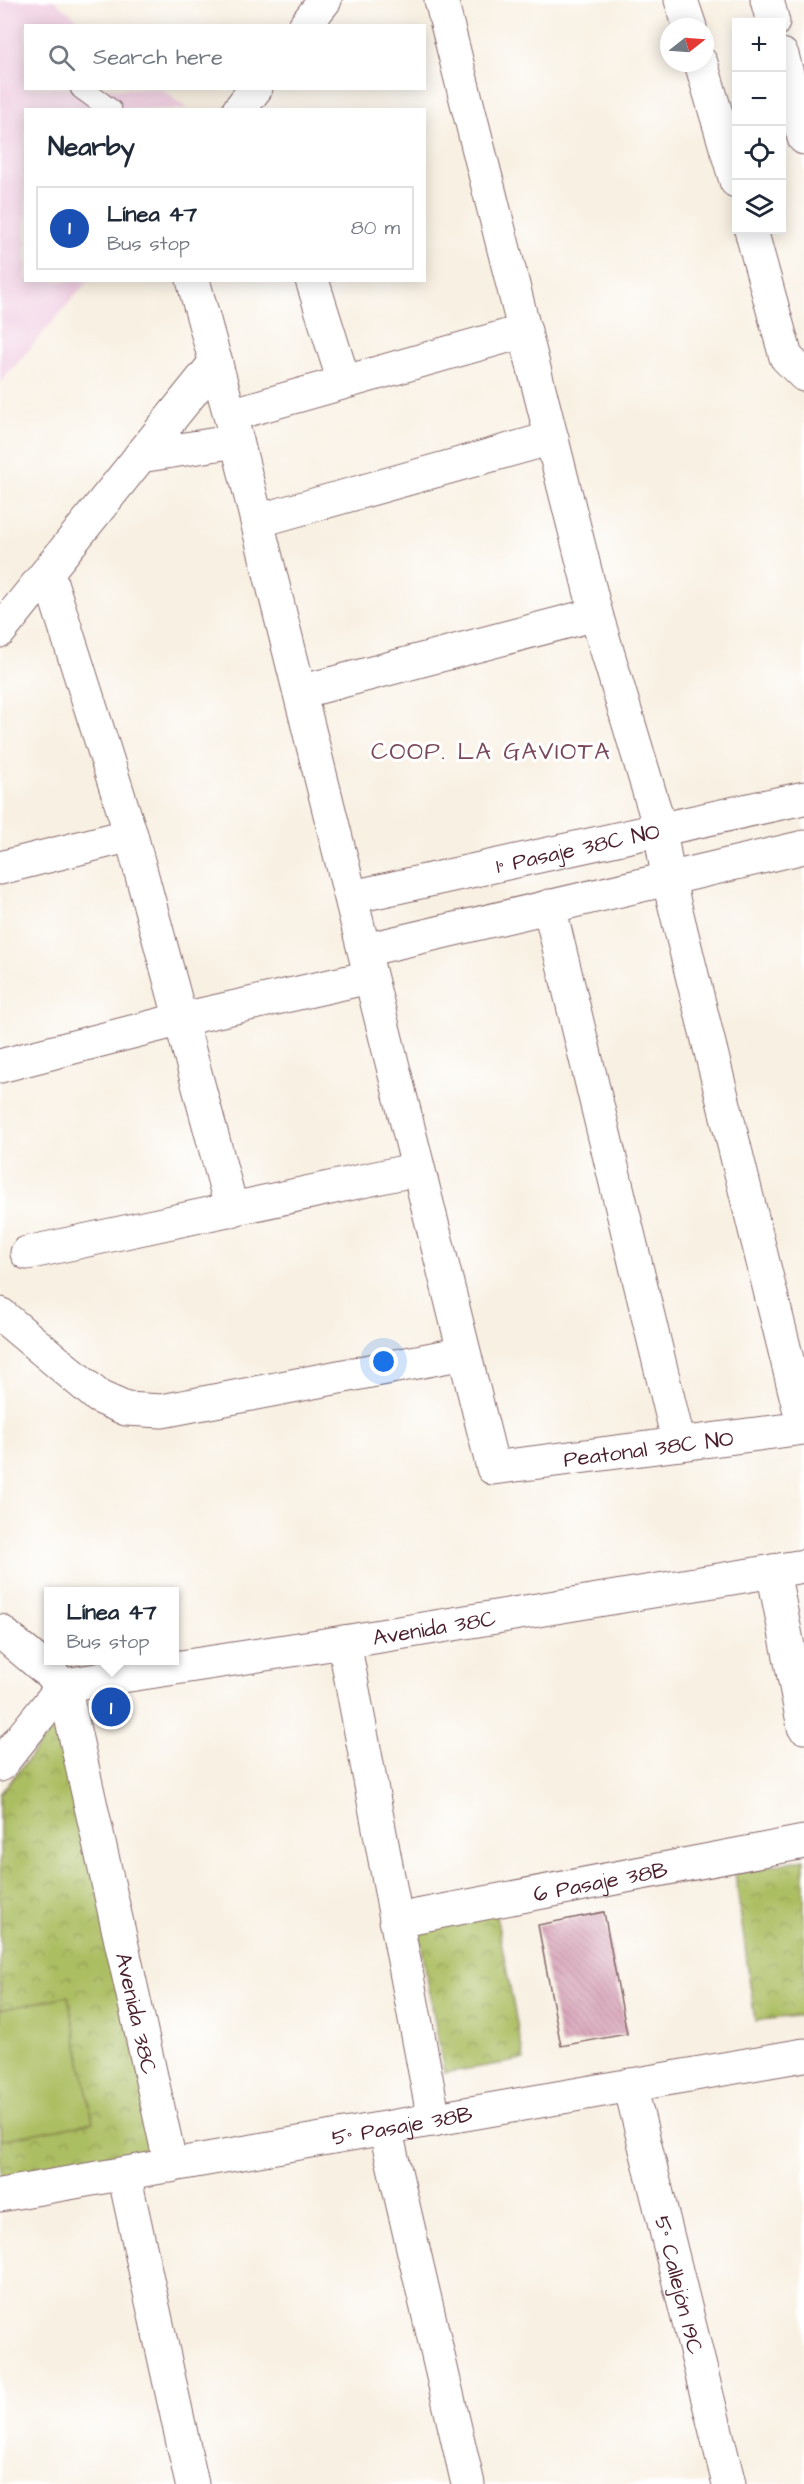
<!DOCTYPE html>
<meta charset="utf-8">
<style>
body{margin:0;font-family:"Architects Daughter",sans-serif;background:#f2f2f3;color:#1f2937}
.controls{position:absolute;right:18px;top:18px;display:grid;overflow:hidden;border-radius:0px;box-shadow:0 3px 15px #0003}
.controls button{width:54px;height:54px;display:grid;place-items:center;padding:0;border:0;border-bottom:2px solid #e0e1e3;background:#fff;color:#1f2937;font:30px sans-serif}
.compass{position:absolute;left:660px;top:18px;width:54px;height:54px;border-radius:50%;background:#fff;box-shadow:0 3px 15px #0003;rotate:73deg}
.you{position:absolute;left:384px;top:1362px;width:21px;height:21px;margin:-15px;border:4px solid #fff;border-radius:50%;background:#1a73e8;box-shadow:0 0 0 9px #1a73e833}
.badge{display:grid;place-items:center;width:39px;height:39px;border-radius:50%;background:#1f6fb2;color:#fff;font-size:20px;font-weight:700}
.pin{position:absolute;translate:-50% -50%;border:3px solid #fff;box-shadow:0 2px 6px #0006}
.popup{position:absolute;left:44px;top:1587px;width:135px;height:78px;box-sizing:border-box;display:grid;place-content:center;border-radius:0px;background:#fff;filter:drop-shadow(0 2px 4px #0005);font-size:20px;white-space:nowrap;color:#747a83}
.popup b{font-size:22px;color:#1f2937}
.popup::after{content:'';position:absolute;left:50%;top:100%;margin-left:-12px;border:12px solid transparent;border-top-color:#fff}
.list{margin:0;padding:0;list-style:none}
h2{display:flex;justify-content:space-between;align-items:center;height:78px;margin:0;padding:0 24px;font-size:26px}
h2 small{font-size:20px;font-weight:400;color:#747a83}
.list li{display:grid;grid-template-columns:39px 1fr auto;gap:18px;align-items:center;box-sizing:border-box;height:84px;margin:0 12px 12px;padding:0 12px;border:2px solid #e0e1e3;border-radius:0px}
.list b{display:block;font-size:22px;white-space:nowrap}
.list p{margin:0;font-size:20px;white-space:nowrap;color:#747a83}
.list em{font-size:20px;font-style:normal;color:#747a83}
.icon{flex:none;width:33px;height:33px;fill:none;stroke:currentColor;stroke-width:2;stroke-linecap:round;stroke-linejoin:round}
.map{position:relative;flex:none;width:804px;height:2484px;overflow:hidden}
.search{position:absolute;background:#fff;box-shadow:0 3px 15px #0003;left:24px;top:24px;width:402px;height:66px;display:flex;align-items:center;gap:15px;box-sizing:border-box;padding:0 21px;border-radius:0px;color:#747a83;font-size:22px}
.panel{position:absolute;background:#fff;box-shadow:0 3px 15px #0003;left:24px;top:108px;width:402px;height:174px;border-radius:0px}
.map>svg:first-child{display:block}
.built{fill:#f1d0e3}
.park{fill:url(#park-crowns);stroke:#7b6e46;stroke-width:1.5}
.garden{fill:#acbe62;stroke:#7b6e46;stroke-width:1.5}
.building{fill:url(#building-back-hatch)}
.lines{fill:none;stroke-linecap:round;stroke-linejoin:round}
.service-casing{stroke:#87686b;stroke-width:23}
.minor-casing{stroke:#87686b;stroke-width:35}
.tertiary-casing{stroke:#87686b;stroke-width:35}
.service{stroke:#fff;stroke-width:21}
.minor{stroke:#fff;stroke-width:33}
.tertiary{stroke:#fff;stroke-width:33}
.labels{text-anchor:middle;stroke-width:6;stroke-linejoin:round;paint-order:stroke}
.street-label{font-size:22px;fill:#4a1f2b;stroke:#fff}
.neighbourhood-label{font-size:24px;letter-spacing:1.5px;fill:#7a4959;stroke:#fff}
</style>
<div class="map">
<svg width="804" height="2484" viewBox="0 0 804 2484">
<defs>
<pattern id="park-crowns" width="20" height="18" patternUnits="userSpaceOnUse" patternTransform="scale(1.5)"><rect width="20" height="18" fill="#acbe62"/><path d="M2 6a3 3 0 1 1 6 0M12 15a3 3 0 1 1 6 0" fill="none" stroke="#8e9a51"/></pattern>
<pattern id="building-back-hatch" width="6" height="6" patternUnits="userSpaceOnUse" patternTransform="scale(1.5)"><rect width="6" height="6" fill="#d398af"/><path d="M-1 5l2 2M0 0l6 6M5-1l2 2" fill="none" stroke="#ad7b8f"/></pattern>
</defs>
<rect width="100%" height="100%" fill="#fff"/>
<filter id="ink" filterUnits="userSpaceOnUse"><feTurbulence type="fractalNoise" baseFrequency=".0167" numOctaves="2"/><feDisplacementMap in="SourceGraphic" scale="12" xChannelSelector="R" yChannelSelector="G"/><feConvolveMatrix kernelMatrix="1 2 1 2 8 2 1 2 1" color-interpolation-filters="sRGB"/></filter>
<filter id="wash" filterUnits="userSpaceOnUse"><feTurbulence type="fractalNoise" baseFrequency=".008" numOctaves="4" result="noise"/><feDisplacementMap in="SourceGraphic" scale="24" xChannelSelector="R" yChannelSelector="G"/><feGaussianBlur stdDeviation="1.35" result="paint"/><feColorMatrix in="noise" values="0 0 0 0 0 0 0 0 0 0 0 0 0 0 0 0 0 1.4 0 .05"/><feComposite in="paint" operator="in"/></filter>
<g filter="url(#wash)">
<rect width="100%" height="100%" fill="#f8f0e2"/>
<path class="built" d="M0,0H54L85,25L26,26V88L161,89L187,109L26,110V280L88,281L0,383Z"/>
<path class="park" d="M62,1717L157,2155L0,2182V1794Z
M804,1859V2015L755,2021L735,1873Z
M495,1910L524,2060L444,2073L418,1926Z"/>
<path class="garden" d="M68,1996L93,2122L0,2140V2010Z"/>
<g id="blocks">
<path class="building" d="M604,1912L627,2034L561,2046L538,1925Z"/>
</g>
</g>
<g filter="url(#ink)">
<use href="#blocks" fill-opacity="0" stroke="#87686b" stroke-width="1.5"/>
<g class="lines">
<g class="service-casing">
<path id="service" d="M81,88L111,110"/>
</g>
<g class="minor-casing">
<g id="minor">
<path d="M305,26L325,0"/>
<path d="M239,110L256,88"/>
<path id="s1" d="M193,280L237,441L493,1468L804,1428L668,878L660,828L596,614L441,0"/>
<path d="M312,280L344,382"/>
<path d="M230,415L525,331"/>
<path d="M140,456L237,441"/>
<path d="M257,521L552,438"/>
<path d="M48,573L131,835L232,1210"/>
<path d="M0,631L216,362"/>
<path d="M300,692L596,614"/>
<path d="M0,868L131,835"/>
<path id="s2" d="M352,897L804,798"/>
<path d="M549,906L679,1444"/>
<path d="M365,950L804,847"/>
<path d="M0,1066L182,1019L370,977"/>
<path d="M27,1253L418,1169"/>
<path d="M0,1314L99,1397L126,1409L162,1411L464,1353"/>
<path d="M773,1571L804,1727"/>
<path id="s3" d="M0,1631L64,1685L171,2166"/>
<path d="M344,1642L434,2120"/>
<path id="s4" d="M0,1765L64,1685L344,1642L804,1566"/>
<path id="s5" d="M396,1920L804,1842"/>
<path id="s6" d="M630,2085L729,2484"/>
<path d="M385,2128L468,2484"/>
<path d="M124,2174L192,2484"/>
<path id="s7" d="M0,2195L804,2055"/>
</g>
</g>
<g class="tertiary-casing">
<path id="tertiary" d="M681,0L690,27
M767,0L773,22
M782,55L804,138
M701,63L736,181
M751,230L786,357L804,375"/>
</g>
<use href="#service" class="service"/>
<use href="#minor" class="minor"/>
<use href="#tertiary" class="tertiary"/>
</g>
</g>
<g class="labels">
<g class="street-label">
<text dy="8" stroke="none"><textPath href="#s2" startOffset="231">1° Pasaje 38C NO</textPath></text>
<text dy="8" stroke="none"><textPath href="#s1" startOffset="1382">Peatonal 38C NO</textPath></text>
<text dy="8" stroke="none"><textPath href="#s4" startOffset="477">Avenida 38C</textPath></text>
<text dy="8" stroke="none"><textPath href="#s5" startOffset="208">6 Pasaje 38B</textPath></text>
<text dy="8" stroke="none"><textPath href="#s3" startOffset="420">Avenida 38C</textPath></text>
<text dy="8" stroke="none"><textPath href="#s7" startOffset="408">5° Pasaje 38B</textPath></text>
<text dy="8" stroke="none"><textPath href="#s6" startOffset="206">5° Callejón 19C</textPath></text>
</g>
<g class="neighbourhood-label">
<text x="491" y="759">COOP. LA GAVIOTA</text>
</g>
</g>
</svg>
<div class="controls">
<button>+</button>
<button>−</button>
<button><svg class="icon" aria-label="locate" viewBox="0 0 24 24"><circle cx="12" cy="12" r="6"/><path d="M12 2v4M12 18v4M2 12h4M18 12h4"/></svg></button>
<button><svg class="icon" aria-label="layers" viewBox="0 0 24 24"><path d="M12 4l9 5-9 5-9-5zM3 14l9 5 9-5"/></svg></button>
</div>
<svg class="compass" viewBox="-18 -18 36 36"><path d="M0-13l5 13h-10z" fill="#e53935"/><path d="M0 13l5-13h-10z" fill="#747a83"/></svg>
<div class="you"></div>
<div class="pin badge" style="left:111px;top:1707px;background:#1a4fb4">1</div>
<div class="popup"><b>Línea 47</b>Bus stop</div>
<div class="search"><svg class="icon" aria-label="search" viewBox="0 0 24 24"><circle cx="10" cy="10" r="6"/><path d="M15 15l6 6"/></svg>Search here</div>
<section class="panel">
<h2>Nearby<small></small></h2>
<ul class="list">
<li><span class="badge" style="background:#1a4fb4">1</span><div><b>Línea 47</b><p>Bus stop</p></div><em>80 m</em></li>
</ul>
</section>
</div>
